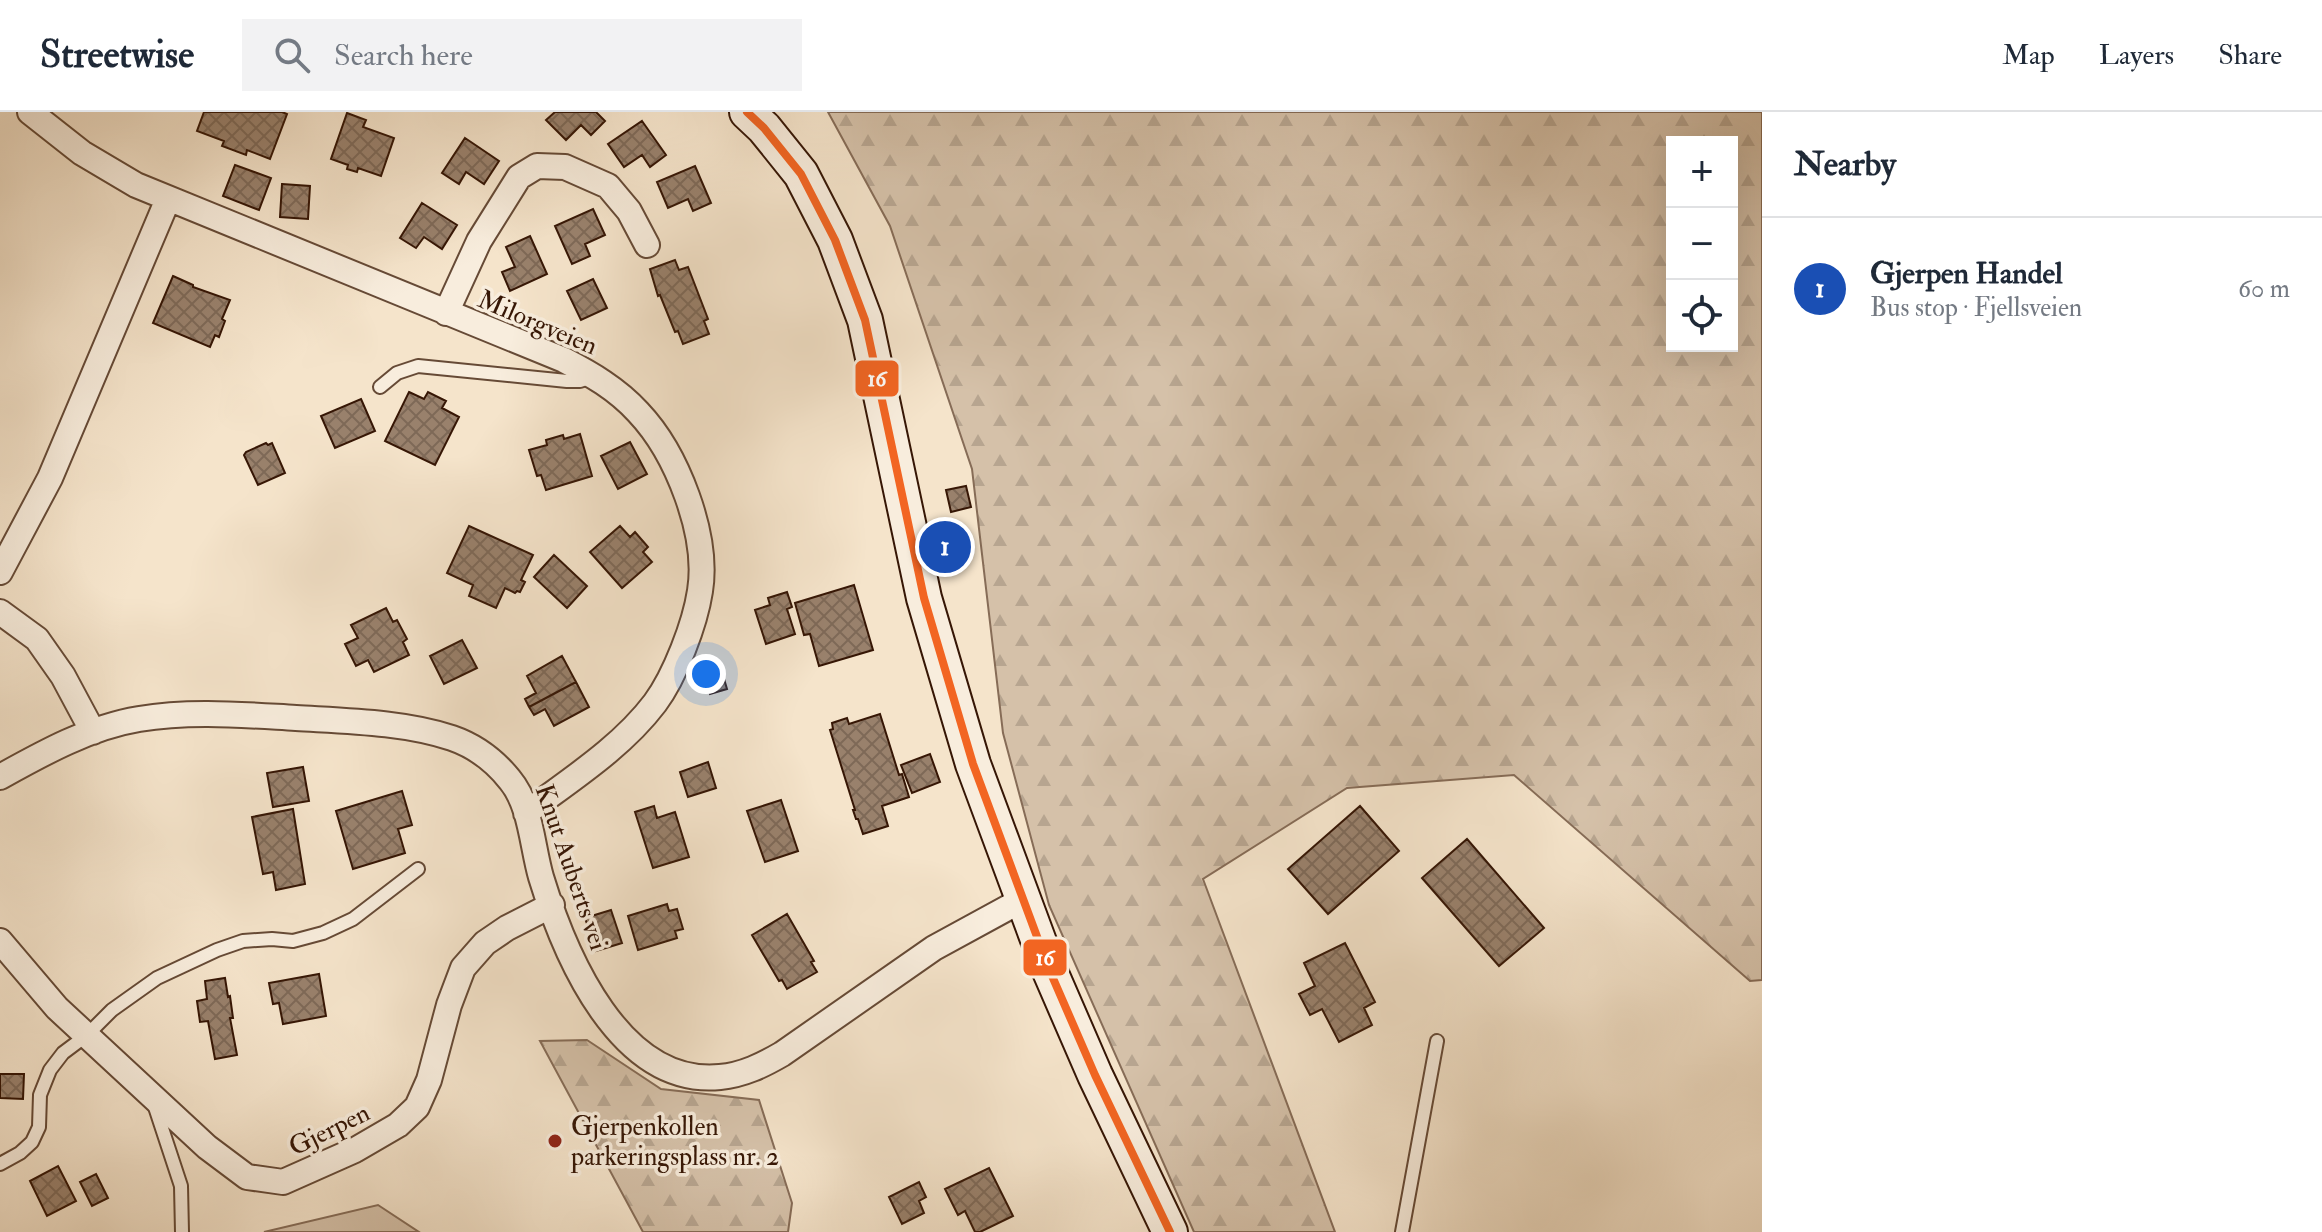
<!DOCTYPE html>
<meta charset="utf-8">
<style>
body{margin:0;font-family:"IM FELL Double Pica",serif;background:#f2f2f3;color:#1f2937}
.controls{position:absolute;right:24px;top:24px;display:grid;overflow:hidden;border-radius:0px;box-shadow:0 8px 32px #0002}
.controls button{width:72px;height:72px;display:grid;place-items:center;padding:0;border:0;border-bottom:2px solid #e0e1e3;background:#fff;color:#1f2937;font:40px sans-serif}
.you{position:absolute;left:706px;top:562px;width:28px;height:28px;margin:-20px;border:6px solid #fff;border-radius:50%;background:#1a73e8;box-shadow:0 0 0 12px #1a73e833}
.badge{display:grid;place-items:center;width:52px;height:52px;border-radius:50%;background:#8f2418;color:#fff;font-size:26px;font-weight:700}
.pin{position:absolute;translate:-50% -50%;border:4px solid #fff;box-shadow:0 2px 8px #0006}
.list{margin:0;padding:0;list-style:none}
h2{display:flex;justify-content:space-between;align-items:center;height:104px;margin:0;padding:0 32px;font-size:34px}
h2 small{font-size:26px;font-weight:400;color:#747a83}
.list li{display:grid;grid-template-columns:52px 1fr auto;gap:24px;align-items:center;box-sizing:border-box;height:144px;padding:0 32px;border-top:2px solid #e0e1e3}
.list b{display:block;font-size:30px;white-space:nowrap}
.list p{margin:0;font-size:26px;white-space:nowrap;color:#747a83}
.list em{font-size:26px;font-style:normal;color:#747a83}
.icon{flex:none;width:44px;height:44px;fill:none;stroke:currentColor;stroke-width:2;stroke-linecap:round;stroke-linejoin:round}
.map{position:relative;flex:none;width:1762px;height:1120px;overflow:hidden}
header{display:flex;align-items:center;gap:48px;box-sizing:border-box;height:112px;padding:0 40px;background:#fff;border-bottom:2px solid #e0e1e3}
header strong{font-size:38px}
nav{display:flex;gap:44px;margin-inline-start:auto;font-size:28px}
.search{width:560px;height:72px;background:#f2f2f3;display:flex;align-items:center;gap:20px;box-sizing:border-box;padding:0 28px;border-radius:0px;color:#747a83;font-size:30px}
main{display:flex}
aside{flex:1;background:#fff}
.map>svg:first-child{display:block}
.forest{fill:url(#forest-firs);stroke:#866c57;stroke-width:2;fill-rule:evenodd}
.park{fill:#d5c1a9;stroke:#866c57;stroke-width:2}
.building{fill:url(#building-cross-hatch);stroke:#361605;stroke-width:2}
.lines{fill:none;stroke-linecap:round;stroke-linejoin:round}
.service-casing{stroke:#664a36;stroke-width:16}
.minor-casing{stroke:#664a36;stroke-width:28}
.secondary-casing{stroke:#361605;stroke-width:38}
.service{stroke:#f8eddd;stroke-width:12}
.minor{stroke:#f8eddd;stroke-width:24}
.secondary{stroke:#f8eddd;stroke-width:34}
.bus-1-casing{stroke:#f8eddd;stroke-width:14}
.bus-1{stroke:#f26522;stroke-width:8}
.poi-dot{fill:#8f2418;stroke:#f8eddd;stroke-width:3}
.labels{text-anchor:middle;stroke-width:7;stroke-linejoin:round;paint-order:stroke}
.street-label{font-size:26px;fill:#361605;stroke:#f8eddd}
.poi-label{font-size:26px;fill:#361605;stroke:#f8eddd;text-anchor:start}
.line-badge{stroke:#f8eddd;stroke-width:3}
.badge-label{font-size:22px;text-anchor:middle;font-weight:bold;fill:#fff}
</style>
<header>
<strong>Streetwise</strong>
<div class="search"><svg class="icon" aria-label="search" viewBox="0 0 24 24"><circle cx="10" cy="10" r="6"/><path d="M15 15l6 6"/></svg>Search here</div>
<nav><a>Map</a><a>Layers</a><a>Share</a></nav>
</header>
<main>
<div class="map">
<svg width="1762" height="1120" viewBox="0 0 1762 1120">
<defs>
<pattern id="forest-firs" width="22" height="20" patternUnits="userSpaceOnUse" patternTransform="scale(2)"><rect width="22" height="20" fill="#d5c1a9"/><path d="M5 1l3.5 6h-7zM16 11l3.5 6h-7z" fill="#b7a590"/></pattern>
<pattern id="building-cross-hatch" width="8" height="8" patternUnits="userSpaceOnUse" patternTransform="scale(2)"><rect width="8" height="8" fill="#99816c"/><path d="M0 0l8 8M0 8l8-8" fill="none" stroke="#7e6957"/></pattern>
</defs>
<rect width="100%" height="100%" fill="#f5e4cb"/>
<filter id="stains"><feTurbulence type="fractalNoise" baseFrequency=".0025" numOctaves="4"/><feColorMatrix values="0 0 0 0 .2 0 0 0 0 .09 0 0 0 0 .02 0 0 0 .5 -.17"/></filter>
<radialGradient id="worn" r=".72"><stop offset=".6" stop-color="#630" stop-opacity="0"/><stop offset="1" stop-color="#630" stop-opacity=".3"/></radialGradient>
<path class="forest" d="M828,0H1762V868L1750,869L1514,663L1347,676L1203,767L1335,1120H1194L1049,793L1003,621L972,357L890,114ZM1732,30V234H1672V30Z
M587,928L661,977L759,988L792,1091L788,1120H643L540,929Z"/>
<path class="park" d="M378,1093L419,1120H264Z"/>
<path class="building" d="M204,0H282L287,2L270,47L247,38L246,43L222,34L224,29L197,19Z
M555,0H596L605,9L591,23L581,13L566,28L546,8Z
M347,1L366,8L363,15L394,26L381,64L358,56L357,60L347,57L348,53L331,47Z
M642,9L666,43L650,55L642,43L624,55L608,32Z
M465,26L499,49L484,72L466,60L459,72L442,61Z
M235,53L271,66L259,98L223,84Z
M695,54L711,91L693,99L688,87L668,96L657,70Z
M282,72L310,74L308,107L280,105Z
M422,91L457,113L442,137L424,125L416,136L400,126Z
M593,97L605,123L585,132L590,144L572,152L555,114Z
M530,124L547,162L510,179L502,160L515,155L506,135Z
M675,148L679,158L688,155L708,207L704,209L709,222L683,232L678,219L675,220L660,183L658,184L650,157Z
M173,164L193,173V175L230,188L222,207L225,209L219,225L215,223L210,235L153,211Z
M593,167L607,196L581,208L567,179Z
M409,280L424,287L428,280L446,289L442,296L459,305L435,353L385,329Z
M361,287L375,319L335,336L321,304Z
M580,322L592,364L546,378L541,363L537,364L529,338L547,333L546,328L563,323L564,327Z
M630,330L647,362L618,377L601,344Z
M266,331L268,333L272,331L285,361L258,373L244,343L246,340Z
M966,374L971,395L951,400L946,378Z
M469,414L533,443L521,468L525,470L520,480L517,479L515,481L505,476L496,496L469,484L473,473L447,461Z
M620,414L630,425L635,420L648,435L643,440L652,450L622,476L590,440Z
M554,443L587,474L567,496L534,465Z
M854,473L873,538L819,554L810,522L804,523L795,491Z
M787,480L792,495L787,497L795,522L766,532L755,498L770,493L768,486Z
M386,496L393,510L397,508L407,527L403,530L409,543L374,560L368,548L356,554L345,532L358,526L351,513Z
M462,528L477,556L444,572L430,544Z
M562,544L576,570L529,595L525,587L536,581L527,564Z
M722,560L727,577L710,582L705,564Z
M576,570L589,595L554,614L545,597L534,603L529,595Z
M880,602L899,663L902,662L909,685L882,694L888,714L863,722L858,707H856L853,698H855L830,618L833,617L832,611L847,606L849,612Z
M930,642L940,670L912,681L901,653Z
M708,650L716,676L688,685L680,660Z
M303,655L309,689L273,695L267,661Z
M402,679L412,713L398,717L405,741L353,757L336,699Z
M781,688L798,739L765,750L747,699Z
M654,694L657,706L675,700L689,745L653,756L635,700Z
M1360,694L1399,739L1328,802L1288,757Z
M293,697L305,772L276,778L273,760L263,762L252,705Z
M1467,727L1544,816L1499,854L1422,766Z
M667,792L669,799L677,797L683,817L675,819L677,826L638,838L628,804Z
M611,798L622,831L596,839L585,806Z
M787,802L814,849L811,850L817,860L787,877L782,868L779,869L752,823Z
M1345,831L1375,890L1364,896L1372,913L1339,930L1322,897L1310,903L1299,882L1315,874L1304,851Z
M319,862L326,904L283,912L279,891L273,892L269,871Z
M225,866L228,885L230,884L233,906H230L237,943L215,947L208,909L200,910L197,889L207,887L205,869Z
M0,962H24L23,987L0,986Z
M58,1054L76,1089L47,1104L30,1069Z
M989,1056L1013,1104L980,1120H975L965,1099L958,1103L945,1077Z
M96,1062L108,1086L92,1094L80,1070Z
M919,1070L926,1085L919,1089L924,1101L902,1112L889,1085Z"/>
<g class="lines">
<g class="service-casing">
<path id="service" d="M380,275L397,261L418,254L567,269H580L592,265
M154,992L181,1074L182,1120
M0,1052L20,1041L32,1030L39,1015L40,983L50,958L63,941L87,923L112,898L157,866L217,838L243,829L272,827L293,829L323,821L353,807L418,757
M1402,1120L1437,929"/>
</g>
<g class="minor-casing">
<path id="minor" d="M30,0L82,41L136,73L564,248C591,262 617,277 638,300C677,341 709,423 700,479C695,512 675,564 655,591C621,636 570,668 526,701
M446,201L479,129L519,65L537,54L565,55L608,74L629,99L647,133
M0,460L50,366L168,87
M0,500L37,527L63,564L93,620
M0,665C43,641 90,615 139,607C191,598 244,603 296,606C345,609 405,610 452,626C475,634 495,649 510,668C531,693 532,734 541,765C565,844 620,975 720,965C743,963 763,953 782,942L934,836L1022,788
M0,829L57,896L207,1035L247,1065L283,1070L355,1038L398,1013L417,995L429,968L449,893L463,856L485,831L507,816L552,793"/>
</g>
<g class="secondary-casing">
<path id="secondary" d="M747,0L764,16L801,62L835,128L865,208L924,486L973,652L1049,857L1095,963L1170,1120"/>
</g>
<use href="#service" class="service"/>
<use href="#minor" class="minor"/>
<use href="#secondary" class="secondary"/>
<g class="bus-1-casing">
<path id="bus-1" d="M747,0L764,16L801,62L835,128L865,208L924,486L973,652L1049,857L1095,963L1170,1120"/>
</g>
<use href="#bus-1" class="bus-1"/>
</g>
<circle class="poi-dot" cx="555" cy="1029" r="8"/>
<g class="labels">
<g class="street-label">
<text transform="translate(538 210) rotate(23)" y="9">Milorgveien</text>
<text transform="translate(572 755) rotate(71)" y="9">Knut Auberts vei</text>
<text transform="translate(329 1017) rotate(-26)" y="9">Gjerpen</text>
</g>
<g class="poi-label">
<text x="571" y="1023">Gjerpenkollen<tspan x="571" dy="30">parkeringsplass nr. 2</tspan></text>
</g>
</g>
<g class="line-badge">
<rect x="854" y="247" width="46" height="39" rx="8" fill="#f26522"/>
<rect x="1022" y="826" width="46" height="39" rx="8" fill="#f26522"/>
</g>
<g class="badge-label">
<text x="877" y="274">16</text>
<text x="1045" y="853">16</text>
</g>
<rect width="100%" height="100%" filter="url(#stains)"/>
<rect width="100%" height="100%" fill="url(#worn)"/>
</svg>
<div class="controls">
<button>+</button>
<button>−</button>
<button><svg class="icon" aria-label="locate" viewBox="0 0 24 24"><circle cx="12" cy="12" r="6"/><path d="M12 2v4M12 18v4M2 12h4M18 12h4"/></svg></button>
</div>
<div class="you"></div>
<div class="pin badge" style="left:945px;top:435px;background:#1a4fb4">1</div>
</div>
<aside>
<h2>Nearby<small></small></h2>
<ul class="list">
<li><span class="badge" style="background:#1a4fb4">1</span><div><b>Gjerpen Handel</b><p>Bus stop · Fjellsveien</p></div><em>60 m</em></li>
</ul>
</aside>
</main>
